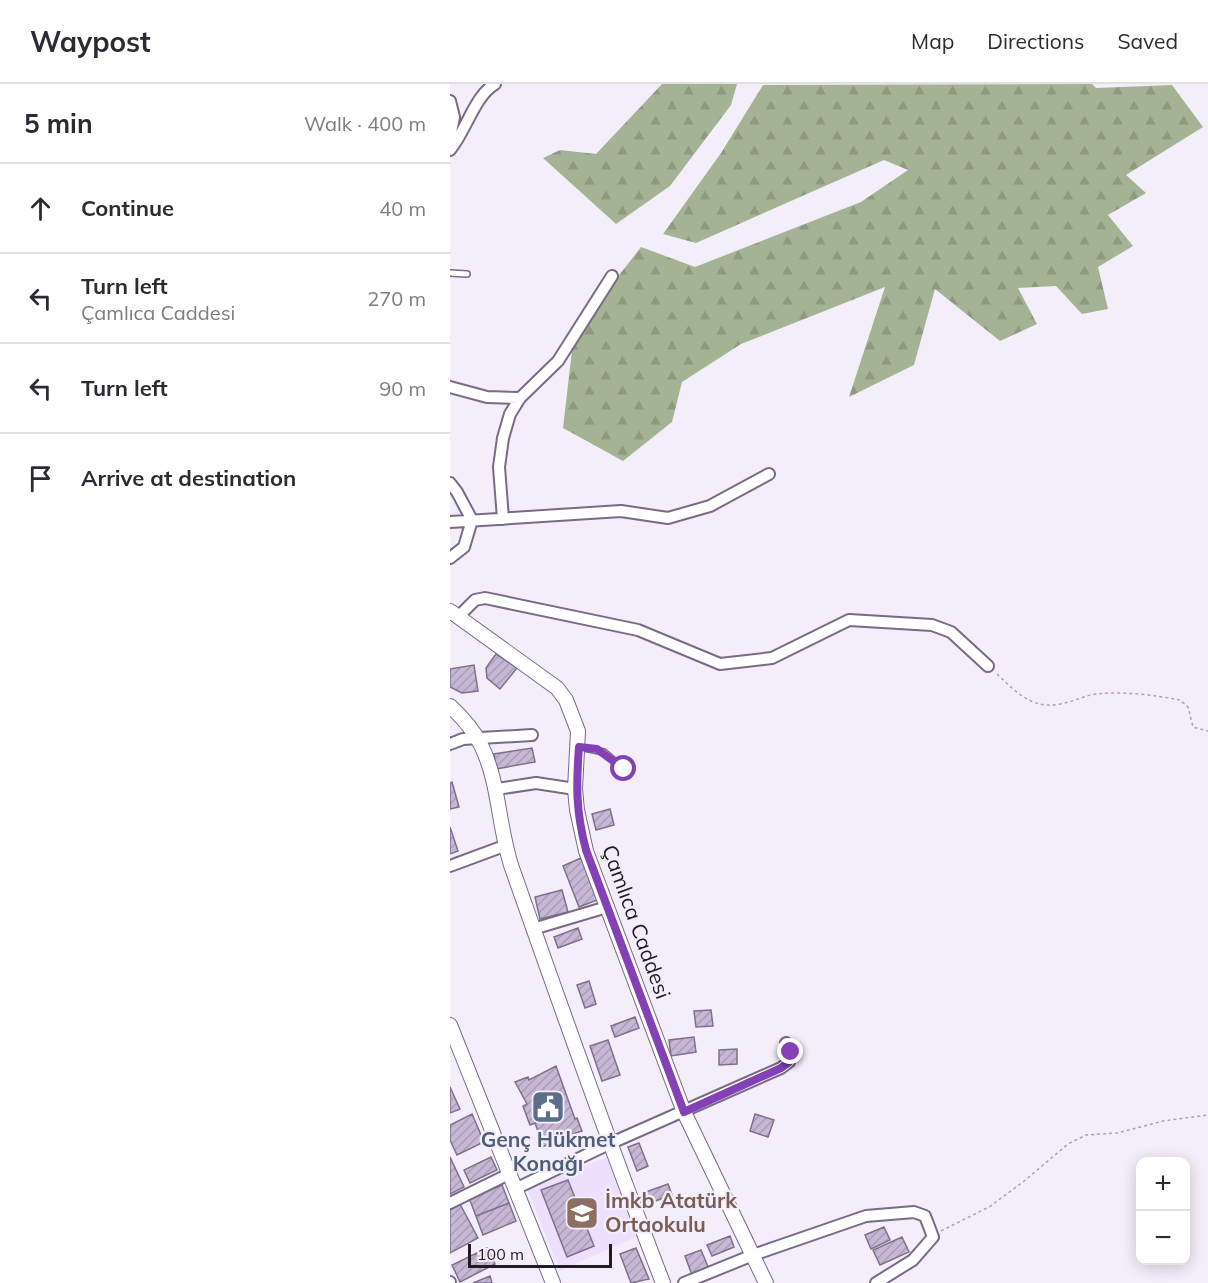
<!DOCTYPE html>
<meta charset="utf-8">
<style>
body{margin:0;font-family:Mulish,sans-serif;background:#f2f2f3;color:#2b2b33}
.controls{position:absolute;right:18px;bottom:18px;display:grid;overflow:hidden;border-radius:12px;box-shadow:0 3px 15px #0003}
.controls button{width:54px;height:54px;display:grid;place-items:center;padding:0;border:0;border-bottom:2px solid #e1e1e2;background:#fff;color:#2b2b33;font:30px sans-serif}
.scale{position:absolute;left:18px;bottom:15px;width:144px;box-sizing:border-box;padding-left:6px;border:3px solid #211b26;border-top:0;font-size:16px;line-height:21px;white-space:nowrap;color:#211b26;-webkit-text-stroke:4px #f4eefb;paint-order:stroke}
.stop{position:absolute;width:18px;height:18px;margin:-14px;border:4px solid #8441b5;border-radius:50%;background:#fff}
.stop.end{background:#8441b5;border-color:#fff;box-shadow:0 2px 6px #0008}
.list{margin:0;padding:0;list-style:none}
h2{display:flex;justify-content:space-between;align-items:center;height:78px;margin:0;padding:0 24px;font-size:26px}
h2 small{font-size:20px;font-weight:400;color:#7c7c81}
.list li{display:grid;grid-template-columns:39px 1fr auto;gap:18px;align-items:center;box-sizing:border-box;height:90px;padding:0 24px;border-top:2px solid #e1e1e2}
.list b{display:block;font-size:22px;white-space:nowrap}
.list p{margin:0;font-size:20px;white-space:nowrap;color:#7c7c81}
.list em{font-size:20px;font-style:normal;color:#7c7c81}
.icon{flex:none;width:33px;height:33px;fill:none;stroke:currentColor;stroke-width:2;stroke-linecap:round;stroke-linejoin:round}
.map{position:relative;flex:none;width:758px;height:1199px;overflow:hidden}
header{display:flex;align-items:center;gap:36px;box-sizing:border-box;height:84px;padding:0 30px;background:#fff;border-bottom:2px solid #e1e1e2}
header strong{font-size:28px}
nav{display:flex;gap:33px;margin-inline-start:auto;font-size:21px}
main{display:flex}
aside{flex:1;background:#fff}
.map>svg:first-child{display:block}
.built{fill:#efdffe}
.forest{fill:url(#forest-firs)}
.building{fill:url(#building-hatch);stroke:#7e708b;stroke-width:1.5}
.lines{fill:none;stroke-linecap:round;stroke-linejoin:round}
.lane-casing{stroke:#796a86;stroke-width:8}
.street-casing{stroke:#796a86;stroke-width:14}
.secondary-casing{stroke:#796a86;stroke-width:16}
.path{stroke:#a9a3af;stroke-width:1.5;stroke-dasharray:3 3;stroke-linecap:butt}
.lane{stroke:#fff;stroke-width:5}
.street{stroke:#fff;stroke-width:10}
.secondary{stroke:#fff;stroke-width:14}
.route{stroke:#8441b5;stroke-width:8}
.labels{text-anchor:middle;stroke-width:4.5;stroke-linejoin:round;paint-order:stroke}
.street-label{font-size:21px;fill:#211b26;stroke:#f4eefb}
.service-label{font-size:21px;font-weight:bold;fill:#4e5e75;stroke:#f4eefb}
.education-label{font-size:21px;font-weight:bold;fill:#785e54;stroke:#f4eefb;text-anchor:start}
</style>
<header>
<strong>Waypost</strong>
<nav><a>Map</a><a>Directions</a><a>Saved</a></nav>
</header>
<main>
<aside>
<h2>5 min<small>Walk · 400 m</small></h2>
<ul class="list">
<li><svg class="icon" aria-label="ahead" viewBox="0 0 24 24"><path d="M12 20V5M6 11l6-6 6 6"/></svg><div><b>Continue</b></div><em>40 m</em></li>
<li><svg class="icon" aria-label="left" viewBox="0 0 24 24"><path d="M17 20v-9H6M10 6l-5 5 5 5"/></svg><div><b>Turn left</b><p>Çamlıca Caddesi</p></div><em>270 m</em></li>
<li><svg class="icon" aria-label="left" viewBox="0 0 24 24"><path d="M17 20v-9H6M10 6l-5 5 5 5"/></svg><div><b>Turn left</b></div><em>90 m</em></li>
<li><svg class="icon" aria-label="arrive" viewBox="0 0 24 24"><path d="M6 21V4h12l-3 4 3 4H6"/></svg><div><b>Arrive at destination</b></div></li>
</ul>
</aside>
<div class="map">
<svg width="758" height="1199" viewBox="0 0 758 1199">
<defs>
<pattern id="forest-firs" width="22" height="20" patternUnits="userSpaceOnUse" patternTransform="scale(1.5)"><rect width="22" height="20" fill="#a5b395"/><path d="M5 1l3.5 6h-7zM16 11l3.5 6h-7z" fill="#8e9980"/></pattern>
<pattern id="building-hatch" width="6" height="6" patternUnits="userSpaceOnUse" patternTransform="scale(1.5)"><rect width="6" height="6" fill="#c6b7d5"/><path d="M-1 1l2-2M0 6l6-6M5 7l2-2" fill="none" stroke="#aa9db7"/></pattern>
</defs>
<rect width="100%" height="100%" fill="#f4eefb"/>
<path class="built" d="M157,1073L186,1153L110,1187L77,1105Z"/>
<path class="forest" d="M212,0H287L281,21L220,102L166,140L93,74L110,66L146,70Z
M642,0L646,4L722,1L753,43L676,91L696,109L658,131L683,162L648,183L658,225L632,230L606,202L568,204L587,240L550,257L485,205L464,281L399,313L435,203L291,260L232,298L222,338L173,377L113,344L124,249L191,163L245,183L411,118L458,86L434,76L246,159L213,150L271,69L313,1Z"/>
<path class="building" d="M46,570L67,584L50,605L37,594L36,584Z
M24,581L28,607L12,609L0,603V585Z
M82,664L85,678L46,685L44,670Z
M2,698L9,723L0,725V699Z
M160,725L164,741L146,746L142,730Z
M0,743L8,767L0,770Z
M131,774L147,816L129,823L113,782Z
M112,806L118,828L90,835L85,813Z
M128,844L132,855L108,864L104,853Z
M139,897L146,920L135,924L127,901Z
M261,926L263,942L246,943L244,927Z
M185,933L189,944L165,953L161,942Z
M244,953L246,968L221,972L219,956Z
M158,956L170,991L152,997L140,962Z
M287,965V980L269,981V966Z
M106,982L125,1035L127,1034L132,1047L103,1056L104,1058L92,1063L87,1051L89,1050L85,1039L80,1041L73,1022L77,1020L65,998L78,993L79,996Z
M0,1003L10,1025L0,1029Z
M22,1030L34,1058L7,1071L0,1056V1041Z
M305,1030L324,1036L318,1053L300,1047Z
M189,1059L198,1082L187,1087L178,1063Z
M0,1073L14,1103L0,1110Z
M41,1073L47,1086L20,1099L14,1086Z
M118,1096L144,1162L117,1173L91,1106Z
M218,1100L222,1111L200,1119L196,1108Z
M52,1101L59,1119L26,1132L19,1114Z
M59,1119L66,1137L33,1151L26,1132Z
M10,1120L28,1154L0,1169V1126Z
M434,1143L440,1156L421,1165L415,1151Z
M280,1152L284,1163L262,1172L257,1161Z
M452,1153L459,1168L430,1181L423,1166Z
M37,1164L45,1180L10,1198L2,1181Z
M186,1164L199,1195L181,1199L170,1170Z
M251,1166L259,1185L242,1191L235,1172Z
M40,1192L42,1199H23Z"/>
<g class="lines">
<g class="lane-casing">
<path id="lane" d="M0,189L17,190
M129,663L154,668L174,685"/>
</g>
<g class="street-casing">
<path id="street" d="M0,17L4,33L0,53
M0,66C16,47 25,11 45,0
M0,303L37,313L70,314
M0,399L7,408L22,436L14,463L0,474
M53,435L49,383L53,354L60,330L70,314L108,277L162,192
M0,438L171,427L218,434L260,422L319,390
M8,533L25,516L35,514L188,546L270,580L322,574L399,536L482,541L501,548L538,582
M0,660L13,655L82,651
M47,705L86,699L125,705
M0,782L54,762
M83,845L157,823
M65,1105L159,1060L331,984L339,978L341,968L336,959
M0,1119L59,1090
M0,1198V1199
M234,1199L303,1171L416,1132L464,1128L475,1132L483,1153L463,1176L426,1199"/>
</g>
<g class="secondary-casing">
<path id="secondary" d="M0,527L107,604L116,616L128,647L125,705L127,726L136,767L234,1028L316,1199
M0,622C13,634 23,645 31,661C50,700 48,743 62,784C111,923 160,1062 213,1199
M0,941L103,1199"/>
</g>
<path class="path" d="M547,590C565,607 582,626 610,620C623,618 633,612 646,610C671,607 705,611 730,616L738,623L743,643L758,647
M491,1147L539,1123L573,1098L618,1060L636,1051L667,1049L713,1037L758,1031"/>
<use href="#lane" class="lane"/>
<use href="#street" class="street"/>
<use href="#secondary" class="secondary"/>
</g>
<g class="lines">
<path class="route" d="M174,685L147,665L129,663C126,702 126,728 136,766L234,1028L331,984L339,978L341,968"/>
</g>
<defs>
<g id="civic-square" transform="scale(1.725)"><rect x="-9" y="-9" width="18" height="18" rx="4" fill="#5c6f8a" stroke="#f4eefb"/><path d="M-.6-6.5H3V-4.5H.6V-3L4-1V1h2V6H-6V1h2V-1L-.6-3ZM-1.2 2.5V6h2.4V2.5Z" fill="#fff"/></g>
<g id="school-square" transform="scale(1.725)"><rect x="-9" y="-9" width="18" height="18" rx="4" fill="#8d6e63" stroke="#f4eefb"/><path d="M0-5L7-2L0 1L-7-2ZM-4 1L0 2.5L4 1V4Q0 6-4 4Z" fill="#fff"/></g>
</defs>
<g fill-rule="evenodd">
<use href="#civic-square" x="98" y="1023"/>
<use href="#school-square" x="132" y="1129"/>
</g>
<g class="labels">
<g class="street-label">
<text transform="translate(186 838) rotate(70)" y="7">Çamlıca Caddesi</text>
</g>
<g class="service-label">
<text x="98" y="1063">Genç Hükmet<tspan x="98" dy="24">Konağı</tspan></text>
</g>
<g class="education-label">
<text x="155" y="1124">İmkb Atatürk<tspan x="155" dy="24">Ortaokulu</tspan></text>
</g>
</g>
</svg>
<div class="controls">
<button>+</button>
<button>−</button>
</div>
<div class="scale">100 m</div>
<div class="stop" style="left:174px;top:685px"></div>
<div class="stop end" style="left:341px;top:968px"></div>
</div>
</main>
